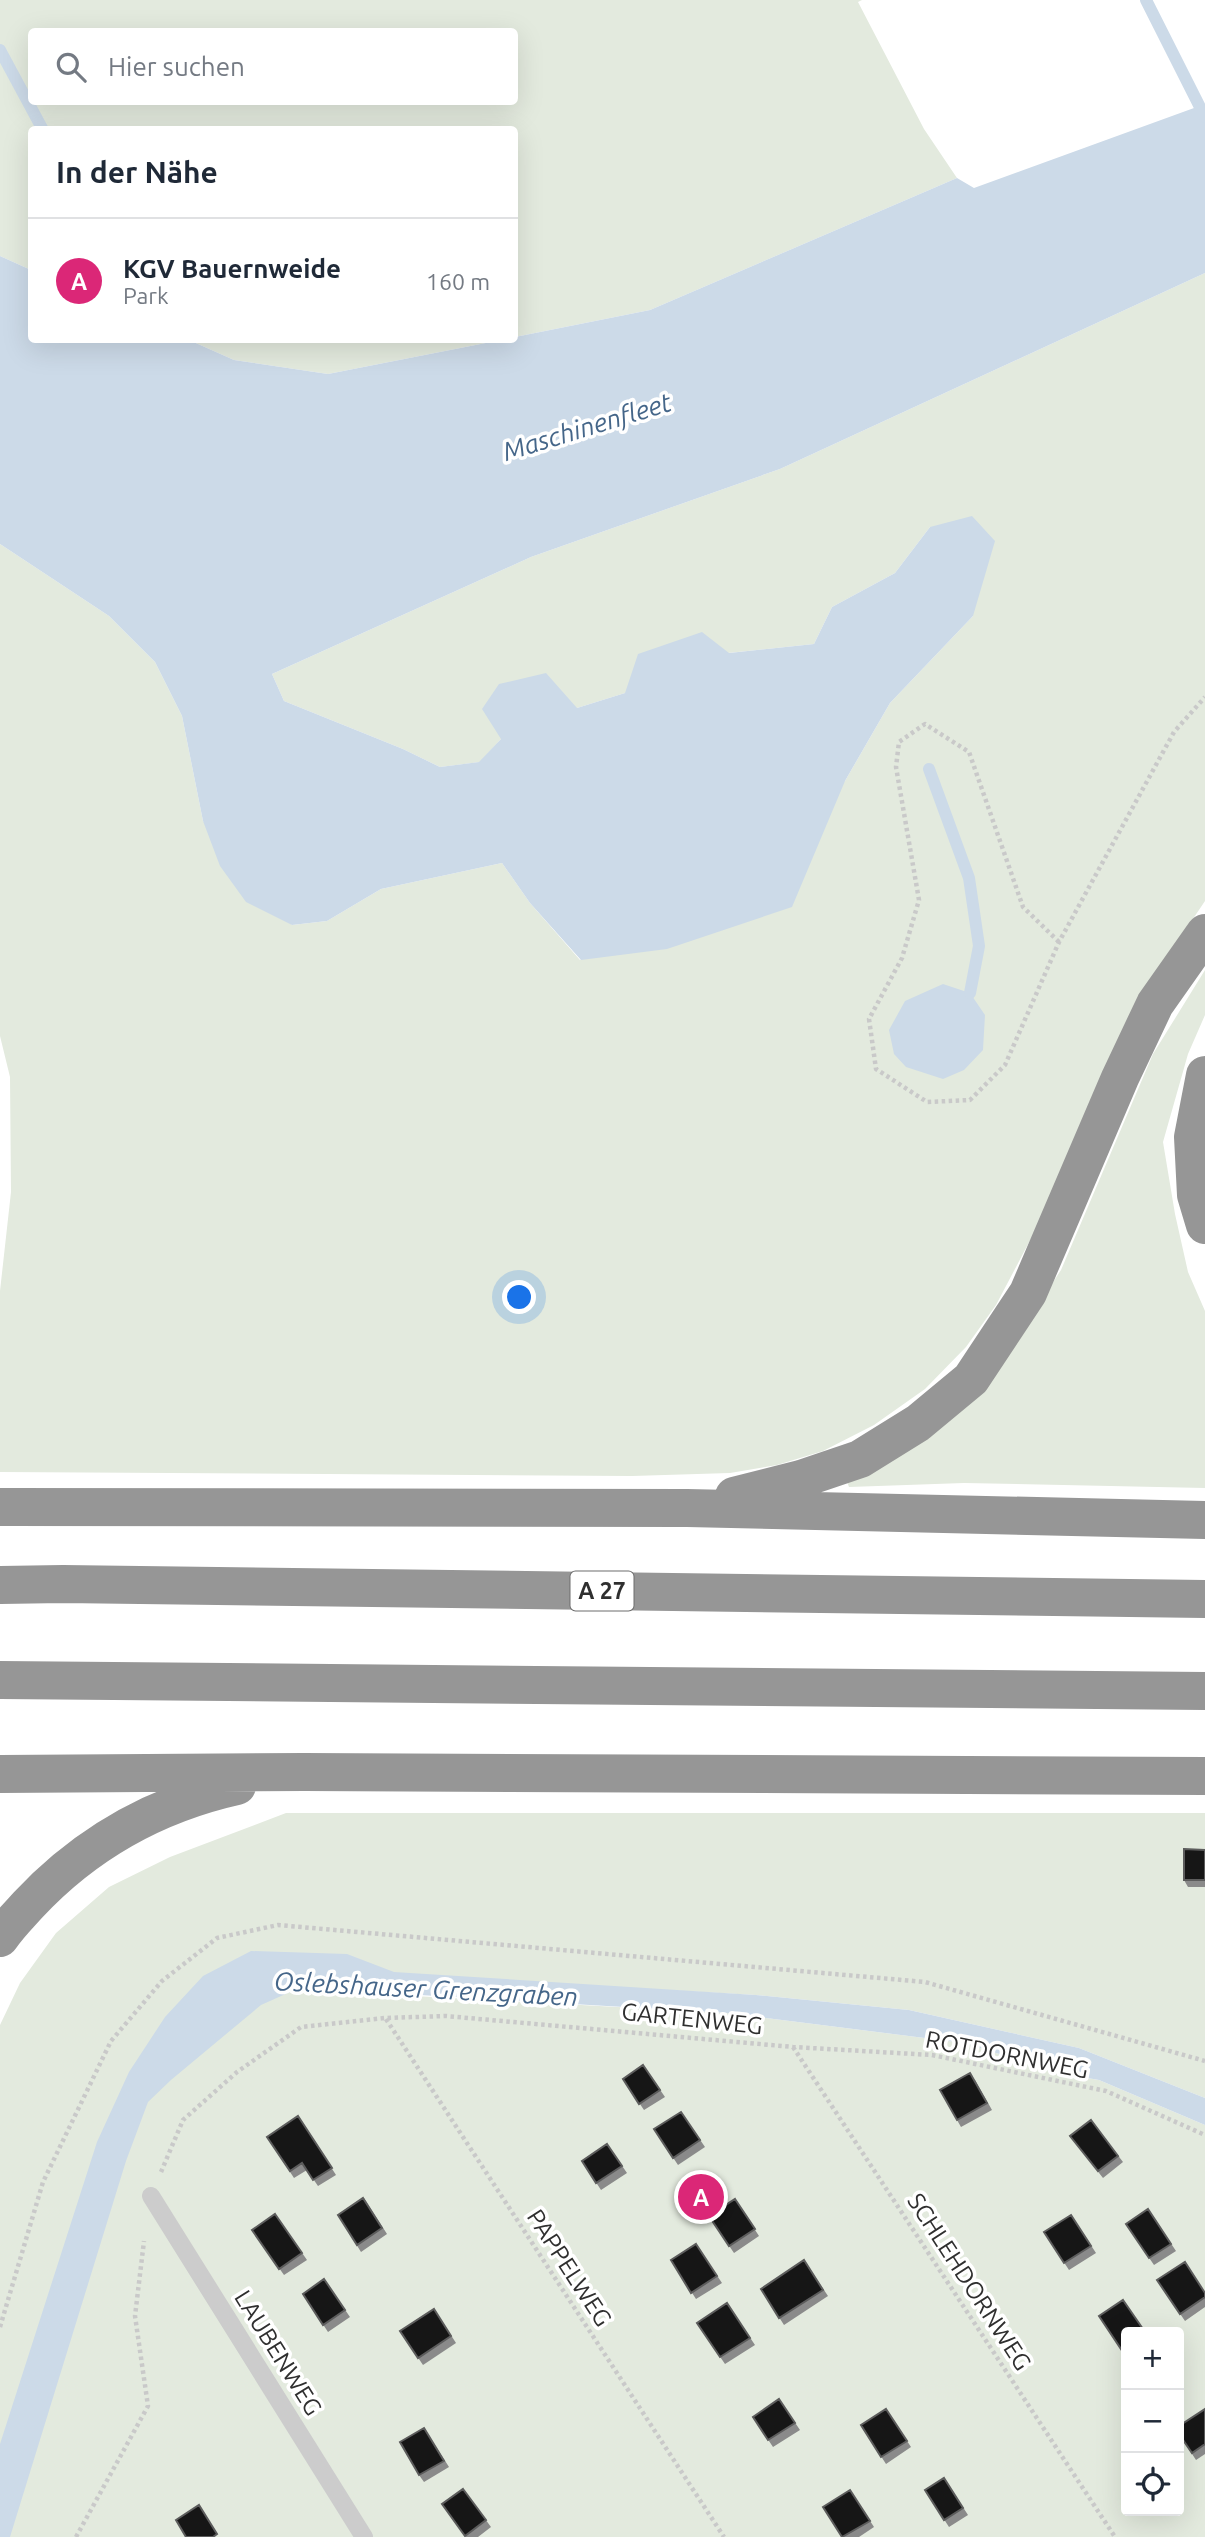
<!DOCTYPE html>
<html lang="de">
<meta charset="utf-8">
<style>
body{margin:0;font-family:Ubuntu,sans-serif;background:#f2f2f3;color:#1f2937}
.controls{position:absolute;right:21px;bottom:21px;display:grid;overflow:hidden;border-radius:7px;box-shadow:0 7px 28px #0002}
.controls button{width:63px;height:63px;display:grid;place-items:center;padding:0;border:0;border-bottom:2px solid #e0e1e3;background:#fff;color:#1f2937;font:35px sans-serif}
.you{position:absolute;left:520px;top:1298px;width:24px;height:24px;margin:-18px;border:5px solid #fff;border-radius:50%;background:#1a73e8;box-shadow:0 0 0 10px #1a73e833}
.badge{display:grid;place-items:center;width:46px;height:46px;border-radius:50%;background:#db2777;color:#fff;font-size:23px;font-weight:700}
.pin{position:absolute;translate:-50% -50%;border:4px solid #fff;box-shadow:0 2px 7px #0006}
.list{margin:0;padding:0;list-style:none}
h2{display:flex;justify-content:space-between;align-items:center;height:91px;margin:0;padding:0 28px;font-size:30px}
h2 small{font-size:23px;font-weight:400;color:#747a83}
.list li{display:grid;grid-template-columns:46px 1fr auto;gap:21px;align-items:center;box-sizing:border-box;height:126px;padding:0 28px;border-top:2px solid #e0e1e3}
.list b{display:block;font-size:26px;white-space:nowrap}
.list p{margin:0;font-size:23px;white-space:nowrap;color:#747a83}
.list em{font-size:23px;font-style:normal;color:#747a83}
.icon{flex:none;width:38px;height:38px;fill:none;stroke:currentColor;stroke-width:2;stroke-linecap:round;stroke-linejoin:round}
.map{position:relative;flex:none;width:1205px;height:2537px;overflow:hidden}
.search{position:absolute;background:#fff;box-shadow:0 7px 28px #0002;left:28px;top:28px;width:490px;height:77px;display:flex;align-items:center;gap:18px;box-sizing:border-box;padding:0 24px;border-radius:7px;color:#747a83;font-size:26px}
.panel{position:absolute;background:#fff;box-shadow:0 7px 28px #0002;left:28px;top:126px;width:490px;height:217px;border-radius:7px}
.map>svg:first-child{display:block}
.green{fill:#e3eade;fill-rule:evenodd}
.water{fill:#ccdae8}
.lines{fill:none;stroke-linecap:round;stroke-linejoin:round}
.stream{stroke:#ccdae8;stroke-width:12}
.path{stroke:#c9c9c9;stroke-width:4.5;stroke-dasharray:3.5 3.5;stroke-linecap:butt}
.service{stroke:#ccc;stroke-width:18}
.motorway{stroke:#969696;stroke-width:38}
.wall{fill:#8a8a8a}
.building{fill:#161616;stroke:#5c5c5c;stroke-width:2}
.labels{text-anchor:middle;stroke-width:7;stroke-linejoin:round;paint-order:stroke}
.shield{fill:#fff;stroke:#6d6d6d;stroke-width:2}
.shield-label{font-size:23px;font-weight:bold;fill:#2f2f2f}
.street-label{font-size:24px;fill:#2f2f2f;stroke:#fff}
.water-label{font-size:26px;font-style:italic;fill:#456689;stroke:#fff}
</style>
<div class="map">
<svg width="1205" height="2537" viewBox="0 0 1205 2537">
<rect width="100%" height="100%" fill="#fff"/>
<path class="green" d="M0,0H862L858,2L924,129L957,178L650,310L515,337L514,130H32L31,270L0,256ZM32,32H514V102H32Z
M1205,273V901L1139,999L1037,1227L996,1305L966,1347L925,1389L874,1425L823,1451L777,1465L730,1473L632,1476L0,1472V1291L11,1192L10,1077L0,1036V544L109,616L155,662L182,716L203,821L292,925L327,921L381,889L502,863L530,903L580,960L845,781L890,703L973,616L930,527L895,573L832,607L814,644L728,653L625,693L577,708L501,739L480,762L440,767L403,749L284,701L272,674L531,557L780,469Z
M189,340H501L328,374L234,360Z
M1205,970V1015L1188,1054L1163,1142L1175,1214L1188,1272L1205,1311V1488L964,1483L849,1487L846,1479L982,1390L1061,1270L1153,1054Z
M286,1813H1205V2098L1079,2048L909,2010L756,1995L594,1986L378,1994L727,2013L964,2043L1064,2074L1099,2080L1205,2125V2537H0V2025L20,1983L56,1933L109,1887L170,1857ZM1126,2332H1179V2511H1126Z"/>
<path class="water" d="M1205,104V273L780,469L531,557L272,674L284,701L403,749L440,767L479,762L501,739L482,709L499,684L546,673L577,708L625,693L638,654L702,632L729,653L814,644L832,607L895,573L930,527L972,516L995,541L973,616L890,703L845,781L792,907L667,949L581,960L530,903L502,863L381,889L327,921L292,925L246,902L220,866L203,821L182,716L155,662L109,616L0,544V256L31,270L32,340H189L234,360L328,374L501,340H514L515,337L650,310L957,178L974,188Z
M943,984L970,993L985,1015L983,1050L964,1070L943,1079L906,1067L894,1054L889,1030L905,1001Z
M251,1951L347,1954L394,1972L756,1995L909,2010L1079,2048L1205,2098V2125L1099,2080L1064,2074L964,2043L727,2013L299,1988L261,2005L171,2080L148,2102L126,2161L10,2537H0V2444L97,2142L129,2072L165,2017L203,1976Z"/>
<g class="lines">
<path class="stream" d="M1146,0L1205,117
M0,50L43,130
M929,769L969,878L979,946L970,993"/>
<path class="path" d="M1059,942L1023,907L969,752L925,724L899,742L896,767L919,900L902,958L869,1019L876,1069L927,1102L970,1100L1005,1065L1059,942L1174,732L1205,697
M386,2019L724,2537
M793,2047L1115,2537
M161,2172L183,2120L237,2072L301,2027L385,2018L446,2016L793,2047L932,2055L1106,2091L1205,2135
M0,2327L43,2182L111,2041L162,1981L217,1938L278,1925L925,1982L1205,2061
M76,2537L148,2406L135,2316L144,2241"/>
<path class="service" d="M151,2196L364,2537"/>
<path class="motorway" d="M1205,1075L1193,1137L1196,1195L1205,1225
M734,1496L801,1479L860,1459L918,1423L971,1379L1028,1293L1120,1078L1155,1004L1205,933
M0,1507L687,1508L1205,1520
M0,1585L63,1584L1205,1599
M0,1680L1205,1691
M0,1774L304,1772L1205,1776
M0,1938C8,1926 18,1916 28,1905C85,1844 156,1804 237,1786"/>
</g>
<path class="wall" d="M1205,1850V1887H1188L1184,1880Z
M643,2065L665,2097L644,2110L623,2079Z
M975,2080L992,2110L961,2127L957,2120Z
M681,2112L705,2147L678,2165L654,2129Z
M298,2116L336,2175L318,2186L307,2170L294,2178L267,2137Z
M1091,2120L1123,2162L1103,2178L1070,2136Z
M607,2144L627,2173L601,2190L582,2161Z
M364,2198L387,2234L361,2252L338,2215Z
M735,2199L759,2236L734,2253L709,2216Z
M1148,2209L1176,2251L1154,2265L1126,2224Z
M275,2214L307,2260L284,2275L252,2230Z
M1071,2215L1096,2253L1069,2270L1044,2232Z
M696,2244L722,2283L696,2299L671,2260Z
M804,2260L828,2296L784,2325L761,2289Z
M324,2279L350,2317L328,2332L303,2294Z
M1157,2280L1205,2292V2307L1185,2321Z
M727,2303L755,2345L725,2364L697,2323Z
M434,2309L456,2343L423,2365L400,2331Z
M779,2399L800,2430L773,2447L753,2417Z
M886,2409L911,2447L886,2464L861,2425Z
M1205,2409V2454L1196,2460L1179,2434Z
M424,2428L449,2467L424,2482L419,2475Z
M944,2478L968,2515L949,2527L925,2490Z
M463,2489L491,2527L478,2537H466L442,2504Z
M850,2490L874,2527L859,2537H842Z"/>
<path class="building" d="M1184,1849L1205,1850V1880H1184Z
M643,2065L660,2090L639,2104L623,2079Z
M970,2073L987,2103L957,2120L940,2090Z
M681,2112L700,2140L673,2158L654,2129Z
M298,2116L332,2168L313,2180L302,2163L290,2171L267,2137Z
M1091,2120L1118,2156L1098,2171L1070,2136Z
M607,2144L622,2166L596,2183L582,2161Z
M363,2198L382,2228L357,2245L338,2215Z
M735,2199L755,2229L729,2246L709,2216Z
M1148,2209L1171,2244L1149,2258L1126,2224Z
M275,2214L302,2253L279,2269L252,2230Z
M1071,2215L1091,2246L1064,2263L1044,2232Z
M696,2244L717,2276L691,2293L671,2260Z
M804,2260L823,2290L779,2318L761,2289Z
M1185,2262L1205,2293V2297L1180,2314L1157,2280Z
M324,2279L345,2310L323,2325L303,2294Z
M1123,2300L1145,2332H1126V2350L1123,2352L1099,2316Z
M727,2303L750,2338L720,2357L697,2323Z
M434,2309L451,2336L418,2358L400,2331Z
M779,2399L795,2423L768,2440L753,2417Z
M886,2409L907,2441L881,2457L861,2425Z
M1205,2409V2444L1192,2453L1179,2434V2426Z
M424,2428L444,2461L419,2475L400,2442Z
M944,2478L963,2508L944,2520L925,2490Z
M463,2489L486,2520L465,2536L442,2504Z
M850,2490L870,2521L842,2537L823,2507Z
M199,2505L217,2534L213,2537H186L176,2520Z"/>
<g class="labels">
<rect class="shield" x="570.5" y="1571.5" width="63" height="39" rx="5"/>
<g class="shield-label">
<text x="602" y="1599">A 27</text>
</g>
<g class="street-label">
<text transform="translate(692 2019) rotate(6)" y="8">GARTENWEG</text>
<text transform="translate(1007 2055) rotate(11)" y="8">ROTDORNWEG</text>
<text transform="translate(569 2268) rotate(57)" y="8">PAPPELWEG</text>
<text transform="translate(969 2282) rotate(57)" y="8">SCHLEHDORNWEG</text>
<text transform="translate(278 2353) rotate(58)" y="8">LAUBENWEG</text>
</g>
<g class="water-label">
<text transform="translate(587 427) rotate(-17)" y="9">Maschinenfleet</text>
<text transform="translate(426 1989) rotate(3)" y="9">Oslebshauser Grenzgraben</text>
</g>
</g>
</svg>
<div class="controls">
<button>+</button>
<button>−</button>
<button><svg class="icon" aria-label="locate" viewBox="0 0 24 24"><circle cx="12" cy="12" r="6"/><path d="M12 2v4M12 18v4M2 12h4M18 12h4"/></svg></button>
</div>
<div class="you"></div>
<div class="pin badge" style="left:701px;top:2197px">A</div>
<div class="search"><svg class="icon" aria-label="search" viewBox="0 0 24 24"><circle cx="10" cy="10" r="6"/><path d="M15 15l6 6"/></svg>Hier suchen</div>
<section class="panel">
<h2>In der Nähe<small></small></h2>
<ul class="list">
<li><span class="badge">A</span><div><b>KGV Bauernweide</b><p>Park</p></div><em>160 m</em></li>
</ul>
</section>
</div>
